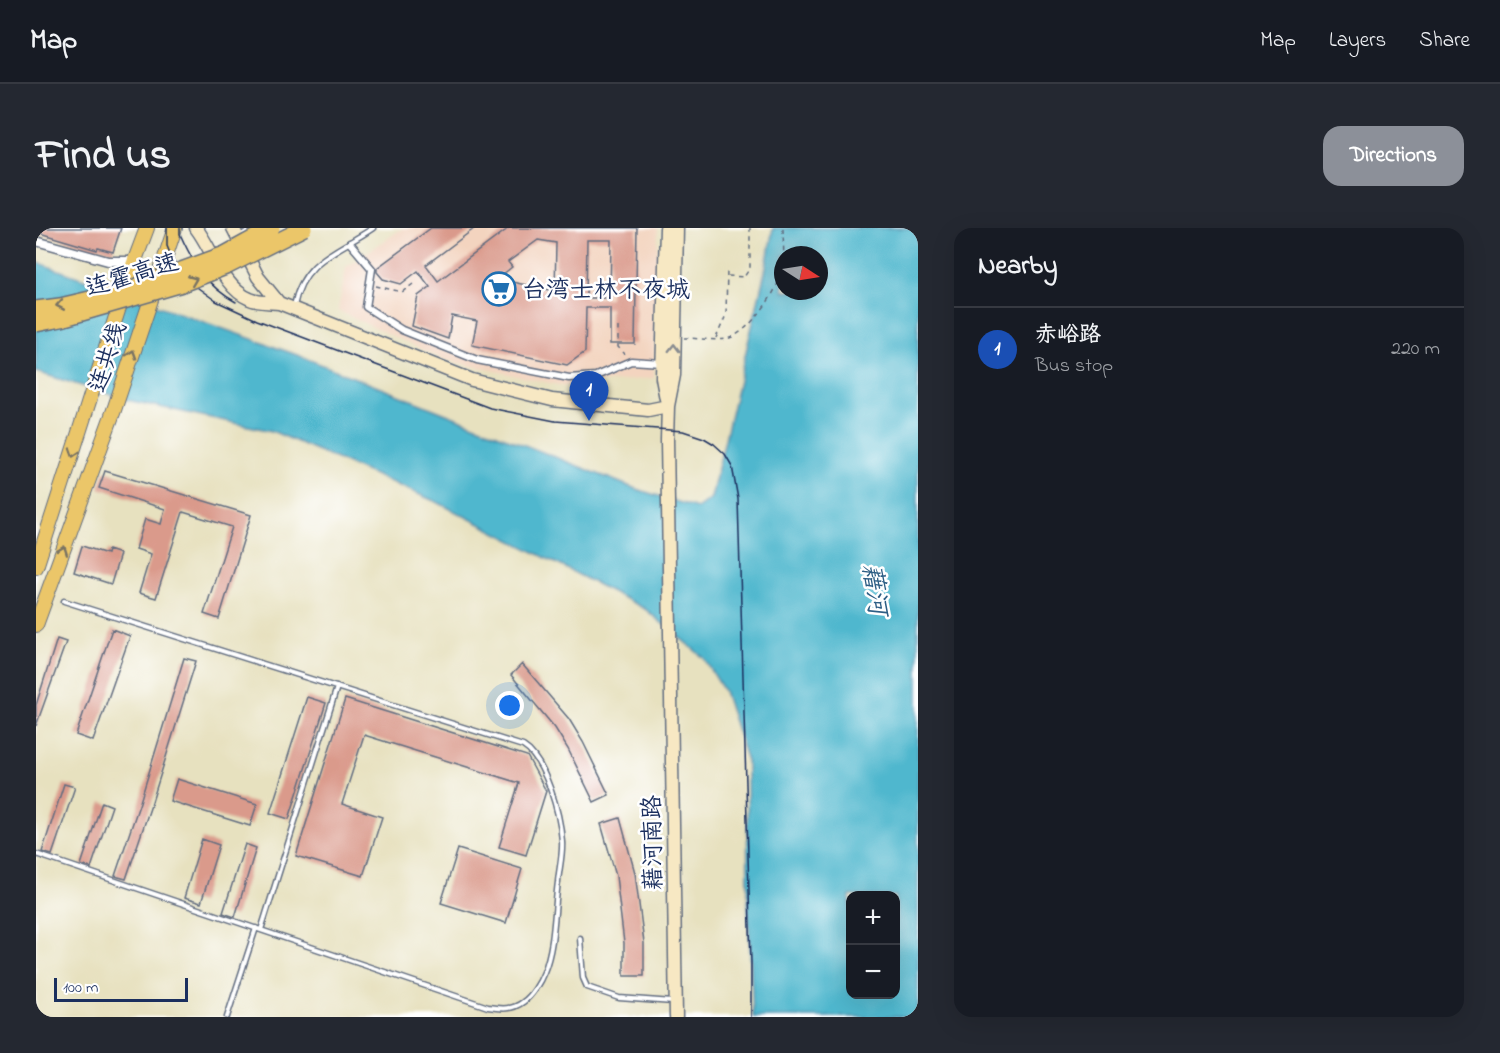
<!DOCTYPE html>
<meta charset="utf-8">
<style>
body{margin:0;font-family:"Indie Flower","LXGW WenKai TC",sans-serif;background:#242831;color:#f1f3f6}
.controls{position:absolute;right:18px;bottom:18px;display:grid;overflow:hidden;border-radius:12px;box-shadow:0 6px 24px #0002}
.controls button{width:54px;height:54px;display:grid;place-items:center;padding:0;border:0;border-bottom:2px solid #363941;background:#171b24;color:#f1f3f6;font:30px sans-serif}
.compass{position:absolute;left:738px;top:18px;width:54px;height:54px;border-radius:50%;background:#171b24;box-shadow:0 6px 24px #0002;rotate:102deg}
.scale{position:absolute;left:18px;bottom:15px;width:134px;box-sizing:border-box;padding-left:6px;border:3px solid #1b2f5e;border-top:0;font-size:16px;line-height:21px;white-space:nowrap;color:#1b2f5e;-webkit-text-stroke:4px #fff;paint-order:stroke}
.you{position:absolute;left:474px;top:478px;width:21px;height:21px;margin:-15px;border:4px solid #fff;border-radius:50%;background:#1a73e8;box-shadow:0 0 0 9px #1a73e833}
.badge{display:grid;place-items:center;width:39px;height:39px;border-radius:50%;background:#8c9099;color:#fff;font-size:20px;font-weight:700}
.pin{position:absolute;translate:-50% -50px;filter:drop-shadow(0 2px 3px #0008)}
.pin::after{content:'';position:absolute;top:32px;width:21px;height:18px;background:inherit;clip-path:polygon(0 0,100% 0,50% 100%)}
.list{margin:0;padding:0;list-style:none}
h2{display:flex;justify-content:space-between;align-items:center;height:78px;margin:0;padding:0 24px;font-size:26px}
h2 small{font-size:20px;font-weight:400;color:#9ea1a6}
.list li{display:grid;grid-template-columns:39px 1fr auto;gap:18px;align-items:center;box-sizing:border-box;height:84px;padding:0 24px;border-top:2px solid #363941}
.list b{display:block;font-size:22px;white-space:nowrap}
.list p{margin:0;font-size:20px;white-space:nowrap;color:#9ea1a6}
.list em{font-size:20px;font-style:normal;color:#9ea1a6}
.map{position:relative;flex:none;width:882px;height:789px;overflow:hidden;border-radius:18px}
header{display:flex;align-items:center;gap:36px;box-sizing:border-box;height:84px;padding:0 30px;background:#171b24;border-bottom:2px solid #363941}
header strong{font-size:28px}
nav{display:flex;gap:33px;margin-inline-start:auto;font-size:21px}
.intro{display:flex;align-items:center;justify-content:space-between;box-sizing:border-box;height:144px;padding:0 36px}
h1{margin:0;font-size:42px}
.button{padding:15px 27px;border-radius:18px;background:#8c9099;color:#fff;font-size:21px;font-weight:700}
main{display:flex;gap:36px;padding:0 36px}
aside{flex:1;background:#171b24;border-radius:18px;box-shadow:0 6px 24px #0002}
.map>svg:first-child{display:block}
.built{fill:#f3d4bf}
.water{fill:#50b7ce;stroke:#367396;stroke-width:1.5;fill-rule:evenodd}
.building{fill:#da9a8b;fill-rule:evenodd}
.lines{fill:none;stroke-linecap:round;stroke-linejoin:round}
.service-casing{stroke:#626d80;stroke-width:7}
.pedestrian-casing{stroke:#626d80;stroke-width:9}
.minor-casing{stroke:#626d80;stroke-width:11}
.secondary-casing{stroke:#626d80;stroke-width:15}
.trunk-casing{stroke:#626d80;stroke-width:16}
.path{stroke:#626d80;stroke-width:1.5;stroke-dasharray:4.5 4.5;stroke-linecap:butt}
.service{stroke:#fff;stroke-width:4}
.pedestrian{stroke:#fff;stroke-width:6}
.minor{stroke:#fff;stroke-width:8}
.secondary{stroke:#f7e8c3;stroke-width:12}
.trunk{stroke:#ebc669;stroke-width:14}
.tram{stroke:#1b2f5e;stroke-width:1.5}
.motorway-bridge-casing{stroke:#626d80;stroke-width:18;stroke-linecap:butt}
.motorway-bridge{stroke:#ebc669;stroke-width:15}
.oneway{stroke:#797363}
.oneway2{stroke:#898c90}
.labels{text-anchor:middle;stroke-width:5;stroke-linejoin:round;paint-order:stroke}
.street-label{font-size:24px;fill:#1b2f5e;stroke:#fff}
.poi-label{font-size:24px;fill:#1b2f5e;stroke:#fff;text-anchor:start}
.water-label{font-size:26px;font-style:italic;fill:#2e5f85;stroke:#fff}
</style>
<header>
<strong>Map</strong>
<nav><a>Map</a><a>Layers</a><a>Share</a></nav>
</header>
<div class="intro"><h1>Find us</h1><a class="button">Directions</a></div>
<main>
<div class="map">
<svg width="882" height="789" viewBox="0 0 882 789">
<rect width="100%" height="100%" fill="#fff"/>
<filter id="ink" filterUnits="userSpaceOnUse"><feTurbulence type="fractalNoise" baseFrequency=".0167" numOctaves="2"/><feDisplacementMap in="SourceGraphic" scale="12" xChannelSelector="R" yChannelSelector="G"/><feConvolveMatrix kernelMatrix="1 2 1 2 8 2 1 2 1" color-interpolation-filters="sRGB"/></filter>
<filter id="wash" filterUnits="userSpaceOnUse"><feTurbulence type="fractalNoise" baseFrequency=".008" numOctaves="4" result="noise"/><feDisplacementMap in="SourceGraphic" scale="24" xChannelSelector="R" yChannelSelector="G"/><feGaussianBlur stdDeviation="1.35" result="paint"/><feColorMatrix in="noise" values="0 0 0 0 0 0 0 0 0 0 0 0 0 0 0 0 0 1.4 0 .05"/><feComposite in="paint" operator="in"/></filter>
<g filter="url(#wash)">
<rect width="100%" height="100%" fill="#e7e1bf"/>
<path class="built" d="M367,0H622L618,150L527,158L409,132L302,83L310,39Z"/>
<path class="water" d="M737,0H882V789H717L712,678L711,533L688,463L668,430L609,381L403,275L236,203L96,173L0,144V34L261,127L600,261L661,280L675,270L730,40ZM747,27H783V63H747ZM814,668H860V766H814Z"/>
<g id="blocks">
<path class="building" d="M0,0H85L77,24L62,20L61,22L0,4Z
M395,0H439L390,37L402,53L473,0H601L599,116H574V80H550L549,124L531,137L436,117L441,93L416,88L412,111L376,98L382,68L394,59L382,43L365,56L347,51L341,44V40ZM502,12L520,15L519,63L461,51L476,39L472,34ZM551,12H575L574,70H550Z
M69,243L215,287L183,391L168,386L196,299L147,284L120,370L103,365L115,326L100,321L109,291L125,296L129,281L63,260Z
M46,318L71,326L72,322L84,326L75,356L38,344Z
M76,401L94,408L57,513L40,507Z
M21,411L30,414L0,498V477Z
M148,430L160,433L115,577L90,651L79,648L104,574Z
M486,436L533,491L547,514L573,567L558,574L532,521L519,500L475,447Z
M271,469L290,475L253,591L234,585Z
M309,471L491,528L510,563L490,627L463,619L483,555L328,507L306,576L346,589L327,648L260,628Z
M141,551L221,576L214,598L134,573Z
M28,556L39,559L16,627L6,624Z
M66,574L76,578L55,640L45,637Z
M584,590L599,645L608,715V748H588V715L580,648L565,596Z
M166,611L183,617L165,675L148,670Z
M209,616L220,620L199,689L187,685Z
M422,621L486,641L470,695L405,675Z"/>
</g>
</g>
<g filter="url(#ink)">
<use href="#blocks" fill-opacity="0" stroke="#626d80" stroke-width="1.5"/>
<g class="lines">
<g class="service-casing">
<path id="service" d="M203,9L216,0
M258,78C267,31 302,24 337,0
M0,626L452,779C465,781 477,782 487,774C496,768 504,754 508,744C519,717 518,683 522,654C523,641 527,626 526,613C524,587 510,532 487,518L28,373
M225,702L301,459
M544,710L547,750L551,759L583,770L637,774
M191,789L220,700"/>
</g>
<g class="pedestrian-casing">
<path id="pedestrian" d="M314,15L336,41L330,79L366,102L441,132L533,150L560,148L595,133L626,135"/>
</g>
<g class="minor-casing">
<path id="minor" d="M0,13L72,33H100"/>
</g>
<g class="secondary-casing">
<path id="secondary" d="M160,0C177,22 187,60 214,71C223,75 234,74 243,75L436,152L516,172L612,182L632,178
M197,0L222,49L243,75
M630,0L626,150L630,171
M640,789L631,212L632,178L638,147L641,0"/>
</g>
<g class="trunk-casing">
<path id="trunk" d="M0,339L93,48L111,0
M0,397L78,182L139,0"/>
</g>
<path class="path" d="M692,48L708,49L714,40V0
M340,58L366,64L377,56
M582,99V119L589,126
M648,110C661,110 677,113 690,111C712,107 743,63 746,42C749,29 747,13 747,0
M680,110L690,87L691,41"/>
<use href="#service" class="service"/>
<use href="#pedestrian" class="pedestrian"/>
<use href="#minor" class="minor"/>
<use href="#secondary" class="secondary"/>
<use href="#trunk" class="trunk"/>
<path class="tram" d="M131,0V18L138,35L158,57L180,73L221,92L454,180L519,193L647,203L668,210L678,216L689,226L696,238L702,271L715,734V789
M144,0V6C157,35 171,59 200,74"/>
<g class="motorway-bridge-casing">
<path id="motorway-bridge" d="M0,81L24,78L88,63L189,26L236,0
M0,96L25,91L146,56L192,38L268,0"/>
</g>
<use href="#motorway-bridge" class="motorway-bridge"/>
</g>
<defs><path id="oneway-chevron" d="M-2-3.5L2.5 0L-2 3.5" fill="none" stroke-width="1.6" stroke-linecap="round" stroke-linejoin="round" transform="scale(1.5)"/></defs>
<g class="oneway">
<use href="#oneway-chevron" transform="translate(157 52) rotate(-22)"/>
<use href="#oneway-chevron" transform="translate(24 77) rotate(170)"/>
<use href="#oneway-chevron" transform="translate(96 126) rotate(-72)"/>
<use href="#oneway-chevron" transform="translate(38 225) rotate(108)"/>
<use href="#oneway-chevron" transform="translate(27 322) rotate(-70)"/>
</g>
<use class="oneway2" href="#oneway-chevron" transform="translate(638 120) rotate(-89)"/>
</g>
<defs>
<g id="supermarket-ring" transform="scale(1.725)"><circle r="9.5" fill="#fff" stroke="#1f6fb2" stroke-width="1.5"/><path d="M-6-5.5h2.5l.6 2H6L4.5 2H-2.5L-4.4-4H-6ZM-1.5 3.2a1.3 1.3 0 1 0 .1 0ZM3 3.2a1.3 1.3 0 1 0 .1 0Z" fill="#1f6fb2"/></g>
</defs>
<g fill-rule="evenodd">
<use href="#supermarket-ring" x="463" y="61"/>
</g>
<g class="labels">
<g class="street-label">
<text transform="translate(96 46) rotate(-17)" y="8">连霍高速</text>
<text transform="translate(71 129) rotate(-72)" y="8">连共线</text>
<text transform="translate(616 615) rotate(-91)" y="8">藉河南路</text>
</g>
<g class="poi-label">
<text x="486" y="69">台湾士林不夜城</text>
</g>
<g class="water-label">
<text transform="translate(840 361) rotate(82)" y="9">藉河</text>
</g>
</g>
</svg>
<div class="controls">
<button>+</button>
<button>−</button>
</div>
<svg class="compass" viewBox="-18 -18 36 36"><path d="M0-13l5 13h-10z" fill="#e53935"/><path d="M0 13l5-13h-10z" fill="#9ea1a6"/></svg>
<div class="scale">100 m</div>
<div class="you"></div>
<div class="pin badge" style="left:553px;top:193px;background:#1a4fb4">1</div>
</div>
<aside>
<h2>Nearby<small></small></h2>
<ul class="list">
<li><span class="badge" style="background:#1a4fb4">1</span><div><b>赤峪路</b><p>Bus stop</p></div><em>220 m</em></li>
</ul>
</aside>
</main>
